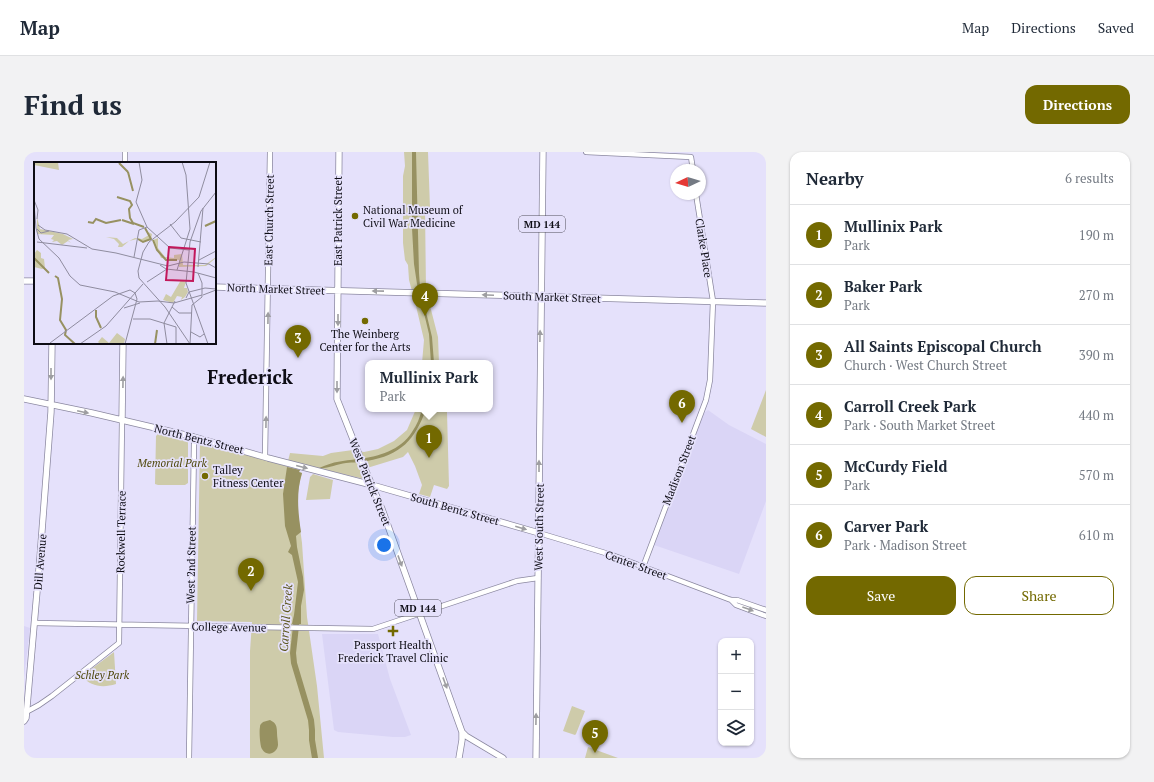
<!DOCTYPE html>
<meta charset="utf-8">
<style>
body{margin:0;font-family:"PT Serif",serif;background:#f2f2f3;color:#1f2937}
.controls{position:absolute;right:12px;bottom:12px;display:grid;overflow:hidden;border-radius:8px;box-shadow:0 1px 3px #0004}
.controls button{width:36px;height:36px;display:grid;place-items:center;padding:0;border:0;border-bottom:1px solid #e0e1e3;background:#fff;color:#1f2937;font:20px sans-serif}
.compass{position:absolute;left:646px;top:12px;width:36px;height:36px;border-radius:50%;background:#fff;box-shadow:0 1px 3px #0004;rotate:266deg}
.you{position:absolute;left:360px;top:393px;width:14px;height:14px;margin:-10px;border:3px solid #fff;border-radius:50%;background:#1a73e8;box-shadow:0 0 0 6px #1a73e833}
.badge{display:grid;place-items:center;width:26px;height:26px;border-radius:50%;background:#736900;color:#fff;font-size:13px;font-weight:700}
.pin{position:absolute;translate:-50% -33px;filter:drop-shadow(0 1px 2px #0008)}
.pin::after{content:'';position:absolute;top:21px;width:14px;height:12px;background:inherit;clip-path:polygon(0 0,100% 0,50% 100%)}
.popup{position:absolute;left:341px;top:208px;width:128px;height:52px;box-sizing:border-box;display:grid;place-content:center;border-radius:8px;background:#fff;filter:drop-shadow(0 1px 3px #0005);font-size:13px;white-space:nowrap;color:#747a83}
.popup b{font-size:15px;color:#1f2937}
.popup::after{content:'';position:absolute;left:50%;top:100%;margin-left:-8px;border:8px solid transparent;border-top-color:#fff}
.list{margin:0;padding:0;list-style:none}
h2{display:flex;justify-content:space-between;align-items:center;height:52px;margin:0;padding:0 16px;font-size:17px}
h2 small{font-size:13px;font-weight:400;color:#747a83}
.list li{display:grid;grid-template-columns:26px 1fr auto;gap:12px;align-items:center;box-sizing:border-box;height:60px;padding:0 16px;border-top:1px solid #e0e1e3}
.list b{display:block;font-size:15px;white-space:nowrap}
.list p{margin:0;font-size:13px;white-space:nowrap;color:#747a83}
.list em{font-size:13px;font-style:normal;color:#747a83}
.actions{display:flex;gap:8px;padding:12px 16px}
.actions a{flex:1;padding:9px 0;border:1px solid #736900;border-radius:12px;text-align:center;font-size:14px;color:#736900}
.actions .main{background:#736900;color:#fff}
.icon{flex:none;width:22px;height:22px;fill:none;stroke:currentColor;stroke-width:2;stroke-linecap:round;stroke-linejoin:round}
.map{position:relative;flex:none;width:742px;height:606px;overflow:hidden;border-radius:12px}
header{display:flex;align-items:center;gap:24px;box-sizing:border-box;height:56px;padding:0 20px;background:#fff;border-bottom:1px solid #e0e1e3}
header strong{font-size:19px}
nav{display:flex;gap:22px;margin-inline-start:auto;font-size:14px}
.intro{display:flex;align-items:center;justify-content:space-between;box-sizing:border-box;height:96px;padding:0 24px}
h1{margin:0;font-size:28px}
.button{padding:10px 18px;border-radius:12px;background:#736900;color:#fff;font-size:14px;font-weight:700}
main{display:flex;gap:24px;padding:0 24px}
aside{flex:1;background:#fff;border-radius:12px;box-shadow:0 1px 3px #0004}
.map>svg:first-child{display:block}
.built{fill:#dad5f6}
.green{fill:#cecbaa}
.water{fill:#979161}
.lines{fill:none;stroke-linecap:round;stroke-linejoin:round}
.river{stroke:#979161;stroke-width:6}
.minor-casing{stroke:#8b88a0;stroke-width:6}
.major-casing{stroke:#8b88a0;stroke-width:7}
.minor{stroke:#fff;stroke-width:4.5}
.major{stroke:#fff;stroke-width:5.5}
.oneway{fill:#9e9ea1}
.poi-dot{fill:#736900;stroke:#e5e1fb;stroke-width:1.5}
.labels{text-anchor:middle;stroke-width:3.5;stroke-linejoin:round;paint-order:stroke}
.shield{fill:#e5e1fb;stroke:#4e4c59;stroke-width:1}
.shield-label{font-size:10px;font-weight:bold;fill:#0d0c14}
.poi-label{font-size:11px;fill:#0d0c14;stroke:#e5e1fb;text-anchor:start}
.street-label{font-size:11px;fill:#0d0c14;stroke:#e5e1fb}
.park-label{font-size:11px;font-style:italic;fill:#4f480b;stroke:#e5e1fb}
.water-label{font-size:12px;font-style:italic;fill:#5c561d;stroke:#e5e1fb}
.town-label{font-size:19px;font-weight:bold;fill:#0d0c14;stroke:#e5e1fb}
.inset-river{fill:none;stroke:#979161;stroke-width:2}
.inset-road{fill:none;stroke:#8f8c9f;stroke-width:1}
.view{fill:#c2185b;fill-opacity:0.15;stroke:#c2185b;stroke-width:2}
.inset-edge{fill:none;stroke:#0d0c14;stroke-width:2}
</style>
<header>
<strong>Map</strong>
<nav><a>Map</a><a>Directions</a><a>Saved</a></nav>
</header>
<div class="intro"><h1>Find us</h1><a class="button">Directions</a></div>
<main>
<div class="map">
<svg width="742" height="606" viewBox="0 0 742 606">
<rect width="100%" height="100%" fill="#e5e1fb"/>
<path class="built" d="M684,258L705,273L742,292V349L715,422L630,393L680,261Z
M0,474L6,476L0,526Z
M298,482H354L366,527L387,583L381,585H369L314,580L310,578Z"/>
<path class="green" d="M380,0H404L406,56H401L402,138L414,185L415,211H398L400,188L392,154L385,128L384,113L381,108L379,91V24L381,14Z
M742,238V285L727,277Z
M392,257H412V259L423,260L425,334L423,337L410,333L406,345L395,342L398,333L391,314L384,300L379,305L343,316L340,310L335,311L340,327L264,309L266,301L299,304L307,301L329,298L340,300L354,297L370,289L383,278Z
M134,282L163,289L164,290V331L161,333H134L131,332L132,284Z
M176,289L276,318L275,320L278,321L274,338L273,353L278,391L283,465L293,534L300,606H226V499L228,470L173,469Z
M289,322L309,328L306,347L282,348L286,325Z
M90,500L92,532C79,536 67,535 58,524Z
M548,554L561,559L552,582L551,583L539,579Z
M564,595L594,606H561Z"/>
<path class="water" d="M388,0H392L395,121L396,135L408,185L410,211H407L405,182L393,132L390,112L388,76Z
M398,257H402C391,288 377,303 343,309C336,311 329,310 322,311C313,312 303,317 295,316C311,309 318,309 334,307C354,305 377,298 388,280C393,273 396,265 398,257Z
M263,315L276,318L275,320L278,321C272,341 274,360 277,380L272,384L273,395L279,425L280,438L277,454V472H268L270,463L274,430L268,403L264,400L267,394L261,374L259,342Z
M246,568C252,571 253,574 253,581C253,585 254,589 254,593C253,602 242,605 238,597C236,594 235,579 236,575C236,572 237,572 239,570Z"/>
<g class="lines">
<path class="river" d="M273,465L269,501L270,511L287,568L288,578V588L291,606"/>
<g class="minor-casing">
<path id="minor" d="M101,0V11
M562,0L667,5L669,18
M241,305L246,0
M515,381L588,403L707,448H713L742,458
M619,415L682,248L686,228L689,149L672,42
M707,448L712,453L742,464
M11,471L349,477L493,429L514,426
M2,560L15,553L28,544L95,491L98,268
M165,606L170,292"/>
</g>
<g class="major-casing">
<path id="major" d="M315,0L313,247L336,305L358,357L438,580V588L435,606
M0,129H11
M191,135L742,151
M0,247L68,261L170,285L244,306L348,333L515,381
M98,268L99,191
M0,569L2,566L16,405L27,260L28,191
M438,580L442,584L479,606
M512,606L519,0"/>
</g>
<use href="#minor" class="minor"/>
<use href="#major" class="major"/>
</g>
<defs><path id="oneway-solid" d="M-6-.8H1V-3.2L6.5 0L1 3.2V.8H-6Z"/></defs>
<g class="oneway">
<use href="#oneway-solid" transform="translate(354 139) rotate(-179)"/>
<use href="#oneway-solid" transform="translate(464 143) rotate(-178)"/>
<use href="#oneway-solid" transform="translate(244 166) rotate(-89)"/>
<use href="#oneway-solid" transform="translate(314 168) rotate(90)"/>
<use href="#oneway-solid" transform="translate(516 184) rotate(-89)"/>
<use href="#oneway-solid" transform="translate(27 222) rotate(90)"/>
<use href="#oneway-solid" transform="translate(99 230) rotate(-89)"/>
<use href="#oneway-solid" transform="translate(313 235) rotate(90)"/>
<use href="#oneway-solid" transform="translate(59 260) rotate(12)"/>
<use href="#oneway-solid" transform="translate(242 270) rotate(-89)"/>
<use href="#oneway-solid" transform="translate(515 314) rotate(-90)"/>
<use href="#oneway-solid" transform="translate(278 315) rotate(14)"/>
<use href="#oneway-solid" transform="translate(497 376) rotate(16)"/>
<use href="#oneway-solid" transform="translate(376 409) rotate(70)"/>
<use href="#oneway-solid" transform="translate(724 457) rotate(20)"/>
<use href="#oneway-solid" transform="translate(421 531) rotate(70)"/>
<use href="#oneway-solid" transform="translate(512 567) rotate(-89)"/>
</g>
<g class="poi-dot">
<circle cx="331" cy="64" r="4"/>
<circle cx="341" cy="169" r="4"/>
<circle cx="181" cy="324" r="4"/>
<path d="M367 473h4v4h4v4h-4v4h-4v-4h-4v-4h4z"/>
</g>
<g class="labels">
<g class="shield">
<rect x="495" y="64" width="46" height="16" rx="3"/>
<rect x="371" y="448" width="46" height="16" rx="3"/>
</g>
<g class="shield-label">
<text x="518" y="76">MD 144</text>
<text x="394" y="460">MD 144</text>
</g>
<g class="poi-label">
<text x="339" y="62">National Museum of<tspan x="339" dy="13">Civil War Medicine</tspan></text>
<text x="341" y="186" text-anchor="middle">The Weinberg<tspan x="341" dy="13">Center for the Arts</tspan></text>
<text x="189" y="322">Talley<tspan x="189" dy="13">Fitness Center</tspan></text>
<text x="369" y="497" text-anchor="middle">Passport Health<tspan x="369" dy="13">Frederick Travel Clinic</tspan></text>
</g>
<g class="street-label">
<text transform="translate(245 68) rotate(-89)" y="4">East Church Street</text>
<text transform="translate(314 69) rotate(-90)" y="4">East Patrick Street</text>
<text transform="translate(680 96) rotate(81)" y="4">Clarke Place</text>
<text transform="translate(252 137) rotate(2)" y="4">North Market Street</text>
<text transform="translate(528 145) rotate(2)" y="4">South Market Street</text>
<text transform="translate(175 287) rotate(14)" y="4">North Bentz Street</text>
<text transform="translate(655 318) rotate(-69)" y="4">Madison Street</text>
<text transform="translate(346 330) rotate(68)" y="4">West Patrick Street</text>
<text transform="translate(431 357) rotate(16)" y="4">South Bentz Street</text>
<text transform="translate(515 375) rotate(-89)" y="4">West South Street</text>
<text transform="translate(97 380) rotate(-89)" y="4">Rockwell Terrace</text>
<text transform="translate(16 410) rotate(-85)" y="4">Dill Avenue</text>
<text transform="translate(167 413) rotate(-89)" y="4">West 2nd Street</text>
<text transform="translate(612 413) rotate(20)" y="4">Center Street</text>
<text transform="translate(205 475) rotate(1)" y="4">College Avenue</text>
</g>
<g class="park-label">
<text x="148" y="315">Memorial Park</text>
<text x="78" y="527">Schley Park</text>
</g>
<g class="water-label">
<text transform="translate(262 466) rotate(-86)" y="4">Carroll Creek</text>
</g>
<g class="town-label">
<text x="226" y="232">Frederick</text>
</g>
</g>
<g transform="translate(10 10)">
<rect width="182" height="182" fill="#e5e1fb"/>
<path d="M0,0H24L25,8L0,3ZM3,55L6,67L29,72L39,77L34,78L37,81L34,79L28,83L23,79L18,80L20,78L17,77L20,73L3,72ZM114,70L118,72L117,77L108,80L103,77L95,79L88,85H84L85,82L80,77L72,75L83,76L89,82L101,76L108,77L115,73ZM124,76V86L131,95L140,96V93L148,92L149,103H171L182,95V96L172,104L145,105V98L127,96L119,78ZM3,88L7,91V96L10,97L11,106L8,107L0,105V92ZM147,118L152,120L150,126H153L154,130L151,135L147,138L148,135L143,134L139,141L129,138L132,132L137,135ZM83,171L91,177L90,182H66L64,180L68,175L75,181Z" fill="#cecbaa"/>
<path class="inset-river" d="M85,1L94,10M94,10L99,29M83,35L96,39L98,43L95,47L96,56L99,61L110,65M88,58L100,62M54,60L59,61L62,57L72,61L87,58M171,64L182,59M104,77L109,80L117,77L111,66M119,78L123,88L132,98H143M0,96L15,111M21,114L24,116L28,137L26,158L32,168L31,173L41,182M62,148V155L67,166M121,182L123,168"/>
<path class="inset-road" d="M105,0L108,18L102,40L113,65L136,86L155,88M0,38L4,48L3,57M0,42L2,66L5,77L25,96L36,114L46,123L81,130L105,140L124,139L140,141L168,133M136,62L147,76L167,80M4,63L11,68L33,72L58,87L82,91L134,104L150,100L175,102L182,106M3,67L7,71L15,69M3,80L53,86M100,95L105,68L113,65M165,98L182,89M126,103L132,107L160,110L182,116M164,105L169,46M143,108L156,67L152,13L148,0M113,120L133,107M169,133L182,128M152,136L155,130L171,126L182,127M138,145L145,151H158M90,146L106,141M99,157H116L142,165V182M157,170L166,175L170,172M16,181L79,134L96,128L101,131L103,137L91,182M46,182L72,164L109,122M133,182L130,161L141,139M156,182L158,143L168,135V121L164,111M156,182L131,145L105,116L104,109L109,90L115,80L141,60L165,35L176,0M174,182L152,121L156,80L167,49L182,30"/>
<path class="view" d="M135,85L161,87L159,119L132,118Z"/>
<rect width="182" height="182" class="inset-edge"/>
</g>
</svg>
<div class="controls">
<button>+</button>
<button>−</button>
<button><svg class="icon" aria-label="layers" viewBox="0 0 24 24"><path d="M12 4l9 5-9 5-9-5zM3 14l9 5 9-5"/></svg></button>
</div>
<svg class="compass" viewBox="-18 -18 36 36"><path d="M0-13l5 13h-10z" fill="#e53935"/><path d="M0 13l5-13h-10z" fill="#747a83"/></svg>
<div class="you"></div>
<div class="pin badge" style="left:405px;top:306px">1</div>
<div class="popup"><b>Mullinix Park</b>Park</div>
<div class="pin badge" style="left:227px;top:439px">2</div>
<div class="pin badge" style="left:274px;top:206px">3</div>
<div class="pin badge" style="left:401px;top:164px">4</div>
<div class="pin badge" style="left:571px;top:601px">5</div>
<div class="pin badge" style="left:658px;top:271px">6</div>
</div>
<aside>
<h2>Nearby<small>6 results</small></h2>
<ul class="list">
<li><span class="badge">1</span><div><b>Mullinix Park</b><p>Park</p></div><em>190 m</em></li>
<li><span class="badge">2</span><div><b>Baker Park</b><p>Park</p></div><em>270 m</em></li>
<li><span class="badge">3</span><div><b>All Saints Episcopal Church</b><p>Church · West Church Street</p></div><em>390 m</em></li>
<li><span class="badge">4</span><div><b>Carroll Creek Park</b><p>Park · South Market Street</p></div><em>440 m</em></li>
<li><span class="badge">5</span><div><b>McCurdy Field</b><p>Park</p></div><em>570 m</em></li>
<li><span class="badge">6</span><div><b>Carver Park</b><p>Park · Madison Street</p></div><em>610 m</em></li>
</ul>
<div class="actions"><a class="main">Save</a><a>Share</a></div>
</aside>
</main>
